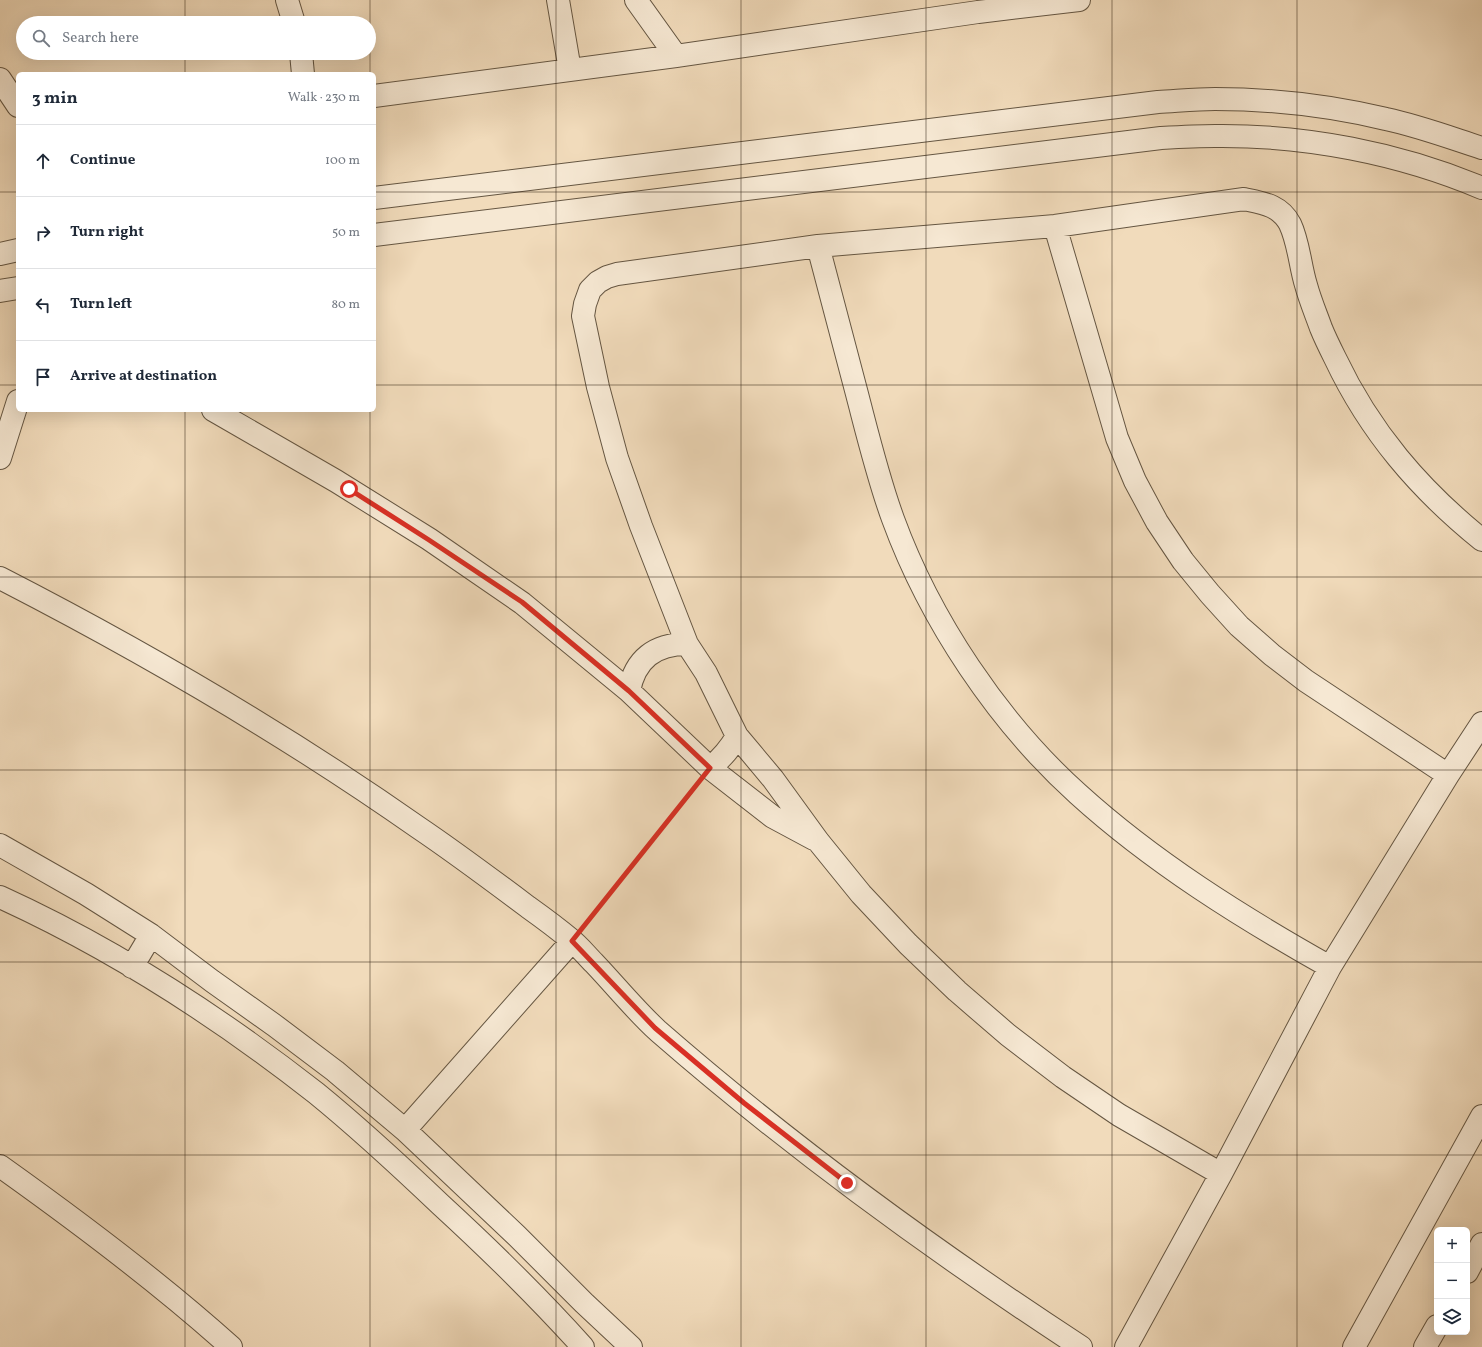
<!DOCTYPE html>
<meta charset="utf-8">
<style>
body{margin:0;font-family:Vollkorn,serif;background:#f6f6f7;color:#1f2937}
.controls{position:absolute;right:12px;bottom:12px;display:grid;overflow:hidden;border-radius:6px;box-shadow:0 4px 16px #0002}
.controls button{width:36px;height:36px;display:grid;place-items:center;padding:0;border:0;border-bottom:1px solid #e0e1e3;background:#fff;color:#1f2937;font:20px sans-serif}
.stop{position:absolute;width:12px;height:12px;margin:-9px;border:3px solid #d93025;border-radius:50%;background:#fff}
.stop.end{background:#d93025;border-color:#fff;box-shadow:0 1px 4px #0008}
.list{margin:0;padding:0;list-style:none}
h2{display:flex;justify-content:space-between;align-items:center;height:52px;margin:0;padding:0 16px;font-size:17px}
h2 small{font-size:13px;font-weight:400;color:#747a83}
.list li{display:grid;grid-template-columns:26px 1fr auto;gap:12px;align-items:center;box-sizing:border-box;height:72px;padding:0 16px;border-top:1px solid #e0e1e3}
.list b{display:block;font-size:15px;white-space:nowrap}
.list em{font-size:13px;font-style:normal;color:#747a83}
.icon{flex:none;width:22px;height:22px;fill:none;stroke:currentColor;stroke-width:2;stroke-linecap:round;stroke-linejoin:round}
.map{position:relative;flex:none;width:1482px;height:1347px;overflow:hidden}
.search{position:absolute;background:#fff;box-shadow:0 4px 16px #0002;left:16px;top:16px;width:360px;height:44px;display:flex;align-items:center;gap:10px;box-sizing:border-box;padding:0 14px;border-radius:22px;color:#747a83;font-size:15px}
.panel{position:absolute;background:#fff;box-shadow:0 4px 16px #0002;left:16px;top:72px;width:360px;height:340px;border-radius:6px}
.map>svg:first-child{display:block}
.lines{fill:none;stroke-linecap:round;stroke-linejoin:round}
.street-casing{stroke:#655642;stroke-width:24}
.path{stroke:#362a1a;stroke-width:2.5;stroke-dasharray:3 2;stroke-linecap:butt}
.street{stroke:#f6e8d3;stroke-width:22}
.route{stroke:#d93025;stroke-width:5}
.grid{fill:none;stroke:#362a1a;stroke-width:1;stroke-opacity:0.55}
</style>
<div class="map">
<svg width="1482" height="1347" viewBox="0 0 1482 1347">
<rect width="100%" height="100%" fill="#f1dbbb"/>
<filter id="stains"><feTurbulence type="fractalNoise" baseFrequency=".005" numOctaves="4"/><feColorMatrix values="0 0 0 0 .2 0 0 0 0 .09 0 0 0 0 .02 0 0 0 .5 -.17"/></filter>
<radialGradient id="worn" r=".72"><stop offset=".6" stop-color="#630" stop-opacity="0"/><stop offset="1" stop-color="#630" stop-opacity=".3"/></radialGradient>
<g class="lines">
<g class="street-casing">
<path id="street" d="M287,0L294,23
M558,0L570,70
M636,0L676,56
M301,53L303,74
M0,79L18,106
M374,96L676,56L978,12L1079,0
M374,198L1158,102C1177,101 1196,99 1215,99C1272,99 1331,106 1386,119C1419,126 1451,138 1482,148
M1055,226L1117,438L1135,481L1157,522L1183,561L1210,594L1239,626L1272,655L1306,681L1448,775
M374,235L1161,138C1179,137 1197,136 1215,136C1305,135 1399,153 1482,188
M818,246C831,295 844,345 857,394C868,436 878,478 893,519C930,620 998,722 1078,794C1153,862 1241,917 1330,967
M0,254L18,250
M0,291L18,288
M213,410L336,481L429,539L522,603L629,691L710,768L773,817L814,839
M0,458L18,401
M0,578C146,653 285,734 419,828C456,853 492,880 528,907C542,917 557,928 570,939C579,946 586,955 594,963C615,985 635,1010 658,1031C791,1147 934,1251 1081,1347
M629,691C635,659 655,644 687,644
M710,768C722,758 730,749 737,736
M0,845L86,894L151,935L212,981L274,1025L335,1071L405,1130L517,1236L584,1303L631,1347
M0,897C112,948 219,1017 316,1093C359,1128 400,1166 441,1205C490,1250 538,1297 583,1347
M132,967L151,935
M405,1130L572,941
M0,1166C80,1223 159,1282 231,1347
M1221,1174L1119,1115L1063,1077L1008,1035L957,991L908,944L861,894L818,841L773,779L737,736L706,673L687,644L641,526L617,458L598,387L583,316L585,304L590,290L598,282L607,277L617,274L818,246L1055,226L1244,199C1263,203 1280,205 1290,224C1299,243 1300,266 1306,285C1310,300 1316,314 1321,328C1325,338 1330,348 1335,358C1370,432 1419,489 1482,540
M1467,1272L1482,1244
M1126,1347L1221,1174L1330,967L1448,775L1482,723
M1354,1347L1482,1116
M1425,1347L1437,1326"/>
</g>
<path class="path" d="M589,919L694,789"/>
<use href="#street" class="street"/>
</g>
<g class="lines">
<path class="route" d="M349,489L429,540L522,602L629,691L710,768L572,941L655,1028L744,1103L847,1183"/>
</g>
<path class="grid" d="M185,0V23M370,0V74M556,0V1347M741,0V1347M926,0V1347M1112,0V1347M1297,0V1347M185,53V74M0,192H18M374,192H1482M0,385H18M374,385H1482M185,410V1347M370,410V1347M0,577H1482M0,770H1482M0,962H1482M0,1155H1482"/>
<rect width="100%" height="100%" filter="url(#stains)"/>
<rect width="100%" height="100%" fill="url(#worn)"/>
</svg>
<div class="controls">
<button>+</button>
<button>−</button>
<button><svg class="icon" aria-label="layers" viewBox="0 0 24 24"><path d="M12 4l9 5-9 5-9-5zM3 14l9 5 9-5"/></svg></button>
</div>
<div class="stop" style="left:349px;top:489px"></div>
<div class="stop end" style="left:847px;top:1183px"></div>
<div class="search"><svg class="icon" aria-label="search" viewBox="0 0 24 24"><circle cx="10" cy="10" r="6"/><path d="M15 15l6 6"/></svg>Search here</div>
<section class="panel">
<h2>3 min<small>Walk · 230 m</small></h2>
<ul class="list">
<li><svg class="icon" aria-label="ahead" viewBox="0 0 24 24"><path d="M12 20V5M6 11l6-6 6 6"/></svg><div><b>Continue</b></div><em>100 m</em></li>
<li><svg class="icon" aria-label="right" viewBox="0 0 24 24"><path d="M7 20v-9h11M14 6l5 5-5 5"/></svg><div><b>Turn right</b></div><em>50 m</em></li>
<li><svg class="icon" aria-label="left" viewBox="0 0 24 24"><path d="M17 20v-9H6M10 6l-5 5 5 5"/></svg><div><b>Turn left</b></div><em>80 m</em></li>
<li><svg class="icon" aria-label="arrive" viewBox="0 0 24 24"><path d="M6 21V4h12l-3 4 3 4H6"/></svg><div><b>Arrive at destination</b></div></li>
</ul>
</section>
</div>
